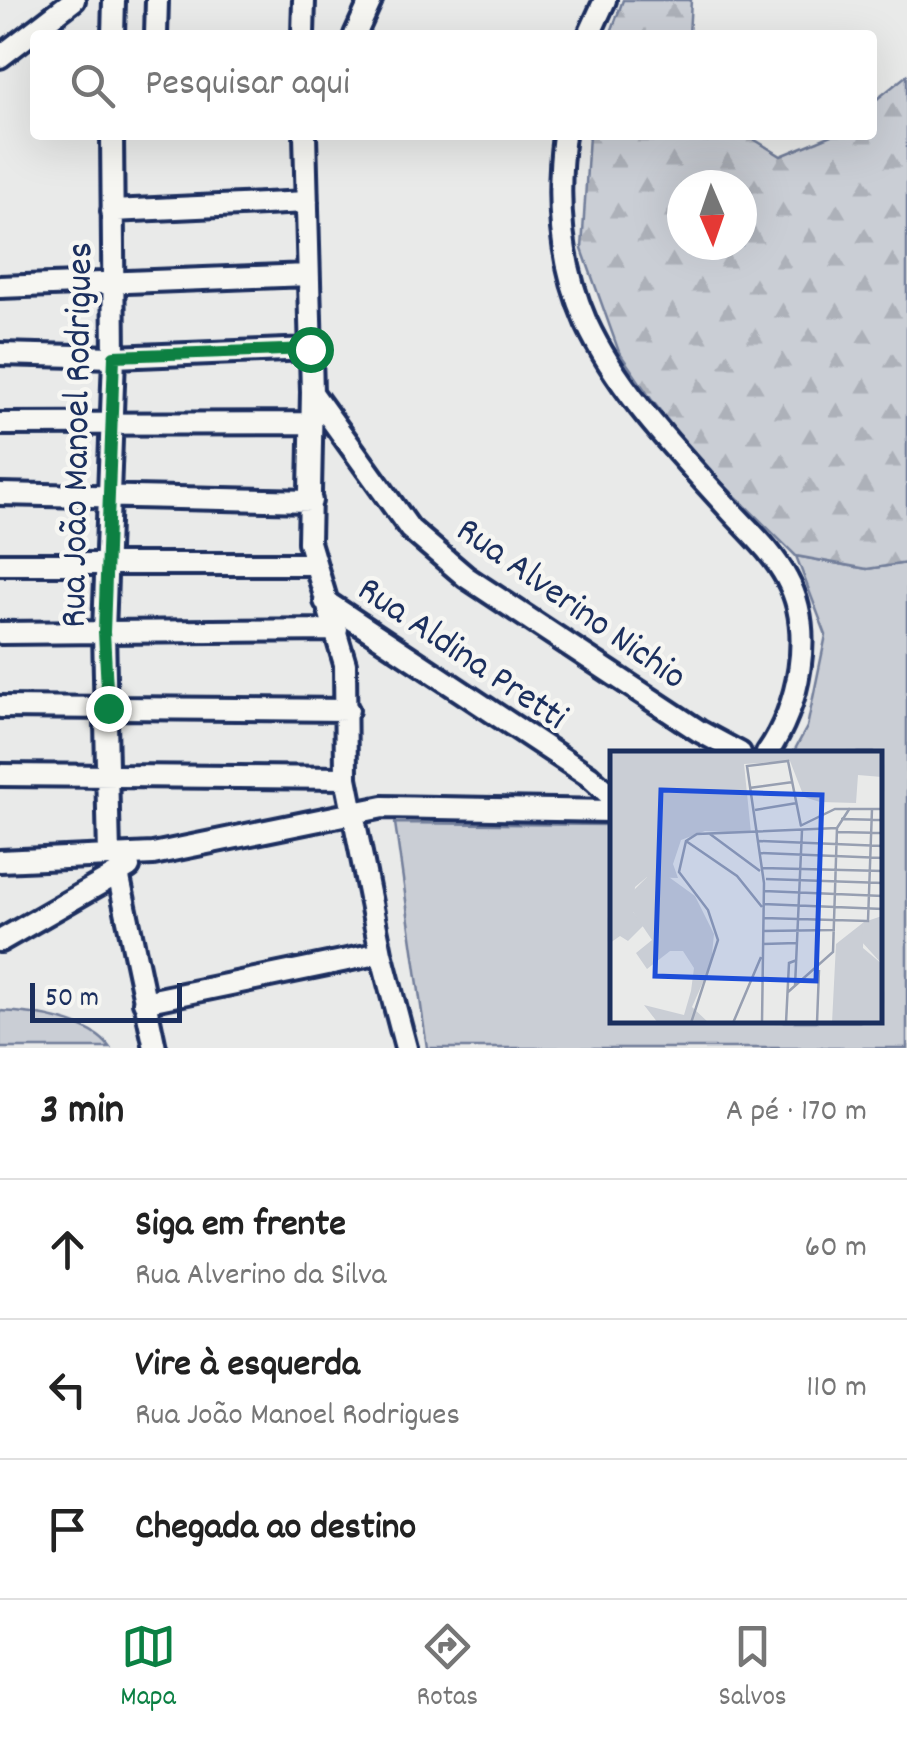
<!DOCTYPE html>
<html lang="pt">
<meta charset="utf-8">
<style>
body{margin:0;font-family:Dekko,sans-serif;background:#f2f2f2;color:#222}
.compass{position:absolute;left:667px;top:170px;width:90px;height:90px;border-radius:50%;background:#fff;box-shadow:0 10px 40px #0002;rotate:178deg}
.scale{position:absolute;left:30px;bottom:25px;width:152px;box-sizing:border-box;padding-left:10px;border:5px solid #1b2f5e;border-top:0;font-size:28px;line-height:35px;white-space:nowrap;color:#1b2f5e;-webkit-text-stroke:8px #f6f6f2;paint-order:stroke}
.stop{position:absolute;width:30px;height:30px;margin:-22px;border:8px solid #0b8043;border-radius:50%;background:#fff}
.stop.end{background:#0b8043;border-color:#fff;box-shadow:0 2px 10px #0008}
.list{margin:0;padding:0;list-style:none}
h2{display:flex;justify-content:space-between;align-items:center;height:130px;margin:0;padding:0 40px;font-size:42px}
h2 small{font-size:32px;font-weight:400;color:#767676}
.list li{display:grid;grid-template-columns:65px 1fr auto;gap:30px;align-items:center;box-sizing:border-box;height:140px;padding:0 40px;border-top:2px solid #e0e0e0}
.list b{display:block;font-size:38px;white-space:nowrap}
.list p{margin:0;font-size:32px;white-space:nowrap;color:#767676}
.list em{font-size:32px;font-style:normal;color:#767676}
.icon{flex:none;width:55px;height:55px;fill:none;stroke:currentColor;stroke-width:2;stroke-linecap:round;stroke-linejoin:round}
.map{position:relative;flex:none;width:907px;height:1048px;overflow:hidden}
.search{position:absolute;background:#fff;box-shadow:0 10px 40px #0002;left:30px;right:30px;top:30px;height:110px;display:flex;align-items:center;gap:25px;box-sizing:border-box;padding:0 35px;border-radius:10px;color:#767676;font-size:38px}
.sheet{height:550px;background:#fff}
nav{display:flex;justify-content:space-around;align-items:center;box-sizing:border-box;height:140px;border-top:2px solid #e0e0e0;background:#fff;font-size:28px;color:#767676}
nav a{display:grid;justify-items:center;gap:5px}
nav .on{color:#0b8043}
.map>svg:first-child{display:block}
.green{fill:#caced5;stroke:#727e9a;stroke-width:2.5}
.forest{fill:url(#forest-firs);stroke:#727e9a;stroke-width:2.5;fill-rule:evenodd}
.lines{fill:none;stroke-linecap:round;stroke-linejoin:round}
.minor-casing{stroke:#1b2f5e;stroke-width:28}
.minor{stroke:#f6f6f2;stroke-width:20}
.route{stroke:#0b8043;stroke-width:12}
.labels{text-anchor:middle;stroke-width:9;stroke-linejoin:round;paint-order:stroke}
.street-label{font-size:38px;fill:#1b2f5e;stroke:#f6f6f2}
.inset-road{fill:none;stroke:#979fb1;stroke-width:2.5}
.view{fill:#1d4ed8;fill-opacity:0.15;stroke:#1d4ed8;stroke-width:5}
.inset-edge{fill:none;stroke:#1b2f5e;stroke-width:5}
</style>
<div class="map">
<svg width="907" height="1048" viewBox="0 0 907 1048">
<defs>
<pattern id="forest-firs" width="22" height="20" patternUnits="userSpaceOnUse" patternTransform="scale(2.5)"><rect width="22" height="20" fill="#caced5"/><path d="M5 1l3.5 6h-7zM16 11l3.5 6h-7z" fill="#adb1b9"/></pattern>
</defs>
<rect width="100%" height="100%" fill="#e9eae9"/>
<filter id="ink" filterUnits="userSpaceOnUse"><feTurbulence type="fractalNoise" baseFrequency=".01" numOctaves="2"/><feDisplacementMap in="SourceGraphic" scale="20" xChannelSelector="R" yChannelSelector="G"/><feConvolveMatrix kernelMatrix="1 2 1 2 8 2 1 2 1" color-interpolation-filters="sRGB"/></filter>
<g filter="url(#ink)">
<path class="green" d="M796,556L867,569L907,563V1048H427L395,823L612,825V1021H880V753H793L807,727L826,635Z
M0,1011C32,1012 92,1021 110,1048H0Z"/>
<path class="forest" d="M623,0H691L689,35H610Z
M907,75V563L867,569L796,556L697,458L651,399L619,352L582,249L589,135H747L781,156L832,135H872V103ZM682,185H742V245H682Z"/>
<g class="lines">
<g class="minor-casing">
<path id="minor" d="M113,35L114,0
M156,35L157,0
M303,35L304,0
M355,35L371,0
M589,35L605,0
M0,57L74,0
M305,135L312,392L309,542L345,664L346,778L381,953L406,1048
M564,135C556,198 560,263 586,322C619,393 677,451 729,509C749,531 773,552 787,579C815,630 799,708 767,753
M112,211L307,202
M0,287L308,275
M0,354L114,357L310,349
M313,394L410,529L466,577L699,731L740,753
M0,424L311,423
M0,494L311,501
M0,564H312
M325,601L589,776L612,797
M0,633L337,630
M0,707L348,710
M0,775L346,778
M109,856L104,632L114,357L112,135
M0,861L153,854L383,807L612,811
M118,873L155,1048
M0,941L129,867
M144,1002L381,953"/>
</g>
<use href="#minor" class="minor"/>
</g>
</g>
<g class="lines" filter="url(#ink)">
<path class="route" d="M108,708L104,632L114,356L310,349"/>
</g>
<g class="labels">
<g class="street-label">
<text transform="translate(74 435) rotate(-89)" y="13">Rua João Manoel Rodrigues</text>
<text transform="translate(573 601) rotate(35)" y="13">Rua Alverino Nichio</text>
<text transform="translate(464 651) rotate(34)" y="13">Rua Aldina Pretti</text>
</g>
</g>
<g transform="translate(610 751)">
<rect width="272" height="272" fill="#e9eae9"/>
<path d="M0,1H272V26L248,24L246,52L210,51L194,46L180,10L134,13L141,82L95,80L71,89L63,113L68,127L37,126L25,136L23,161L34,174L18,190L10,185L0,192ZM254,171L253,197L272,213V272H222L226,193Z" fill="#caced5"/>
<path d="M56,124L85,145L104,183L101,213L82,256L99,272H48L34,254L74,264L81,240L84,217L73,200H60L37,218L26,202L42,189L23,161V140L37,126ZM272,165V213L251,190L254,171Z" fill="#caced5"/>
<path class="inset-road" d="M139,37L183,31M145,59L187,52M231,68L273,69M190,75L225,58H273M227,81L273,82M100,83L150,120M76,90L127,125L152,156M149,90L273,95M149,102L273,107M151,117L273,120M156,128L273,132M154,140L273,145M153,153L273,158M153,167L258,170L262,58M153,180L225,179M153,193L187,192M185,235L192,79M178,241L223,201L227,77L240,57M81,272L108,189L98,159L69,121L76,90L87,83L227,77M123,272L151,206M152,272L154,132L137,15L178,10L191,75M176,272L179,212L187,209M207,272L209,219"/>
<path class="view" d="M51,39L212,44L206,230L45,225Z"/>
<rect width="272" height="272" class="inset-edge"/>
</g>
</svg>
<svg class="compass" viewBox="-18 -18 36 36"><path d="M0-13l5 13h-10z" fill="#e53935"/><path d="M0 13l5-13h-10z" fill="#767676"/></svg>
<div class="scale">50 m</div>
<div class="stop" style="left:310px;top:349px"></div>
<div class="stop end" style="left:108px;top:708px"></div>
<div class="search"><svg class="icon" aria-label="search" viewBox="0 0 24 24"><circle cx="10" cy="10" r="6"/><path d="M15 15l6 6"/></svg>Pesquisar aqui</div>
</div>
<section class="sheet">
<h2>3 min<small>A pé · 170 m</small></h2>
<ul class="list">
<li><svg class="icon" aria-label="ahead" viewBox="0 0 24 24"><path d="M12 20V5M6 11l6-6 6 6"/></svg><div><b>Siga em frente</b><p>Rua Alverino da Silva</p></div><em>60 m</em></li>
<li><svg class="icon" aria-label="left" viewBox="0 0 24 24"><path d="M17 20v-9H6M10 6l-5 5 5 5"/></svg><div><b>Vire à esquerda</b><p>Rua João Manoel Rodrigues</p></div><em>110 m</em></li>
<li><svg class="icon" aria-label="arrive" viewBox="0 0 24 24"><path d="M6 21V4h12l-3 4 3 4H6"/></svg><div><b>Chegada ao destino</b></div></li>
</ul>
</section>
<nav>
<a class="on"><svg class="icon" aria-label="map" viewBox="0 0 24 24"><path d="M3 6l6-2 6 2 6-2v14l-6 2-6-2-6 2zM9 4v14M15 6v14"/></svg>Mapa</a>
<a><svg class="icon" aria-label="directions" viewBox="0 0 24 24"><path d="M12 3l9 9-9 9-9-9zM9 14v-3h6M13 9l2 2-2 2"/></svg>Rotas</a>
<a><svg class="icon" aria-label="saved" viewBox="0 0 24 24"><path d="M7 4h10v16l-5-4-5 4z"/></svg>Salvos</a>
</nav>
